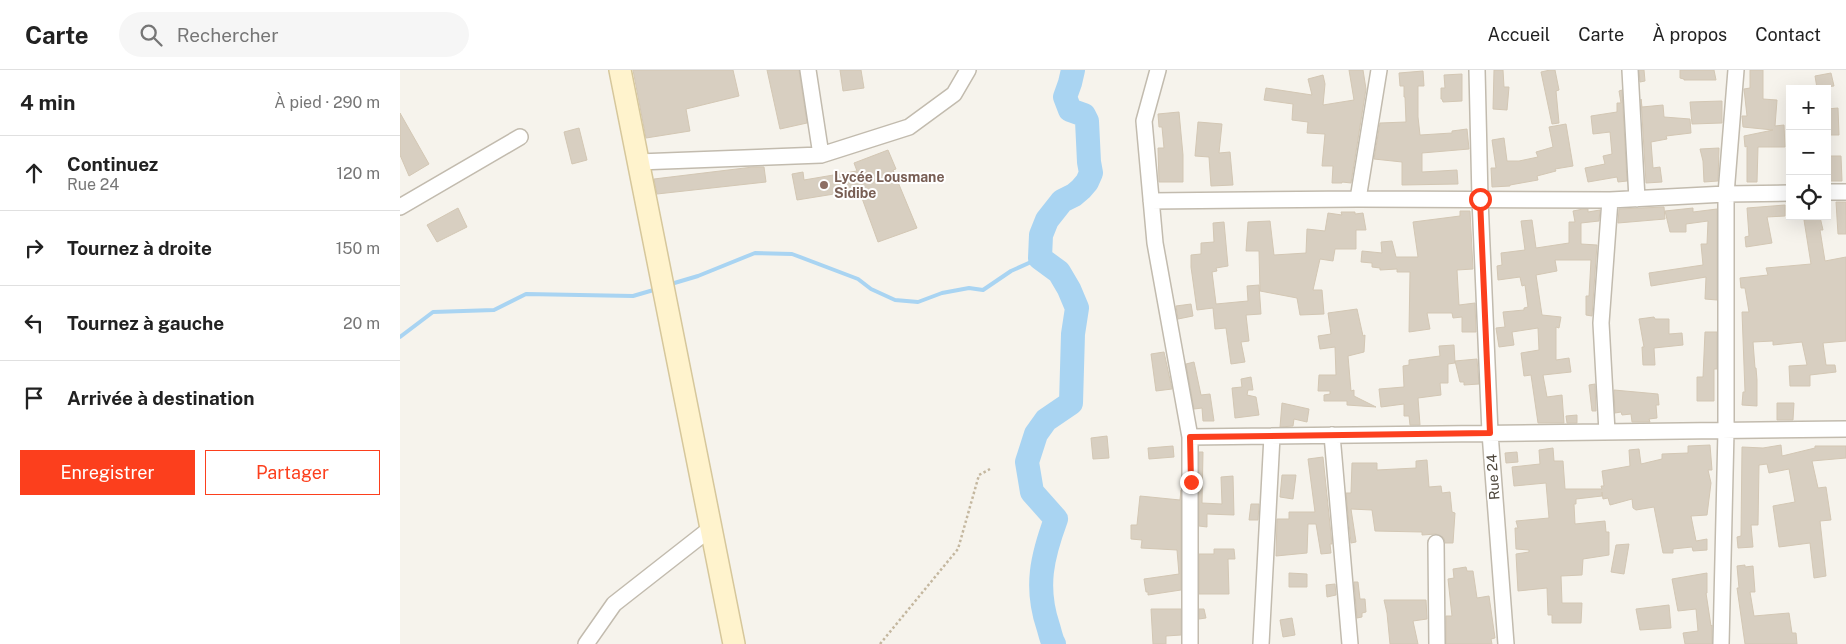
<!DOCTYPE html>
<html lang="fr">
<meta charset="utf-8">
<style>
body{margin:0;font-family:"Public Sans",sans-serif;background:#f6f6f6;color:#222}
.controls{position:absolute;right:15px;top:15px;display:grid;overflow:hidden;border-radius:0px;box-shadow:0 5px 20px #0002}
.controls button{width:45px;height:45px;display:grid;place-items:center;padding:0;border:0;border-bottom:1px solid #e0e0e0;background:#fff;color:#222;font:25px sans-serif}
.stop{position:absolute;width:15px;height:15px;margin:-11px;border:4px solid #fc3f1d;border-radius:50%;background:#fff}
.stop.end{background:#fc3f1d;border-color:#fff;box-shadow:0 1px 5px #0008}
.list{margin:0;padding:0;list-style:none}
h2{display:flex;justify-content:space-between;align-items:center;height:65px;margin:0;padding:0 20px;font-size:21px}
h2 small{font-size:16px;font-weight:400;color:#767676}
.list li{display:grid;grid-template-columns:32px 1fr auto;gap:15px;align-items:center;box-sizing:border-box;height:75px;padding:0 20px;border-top:1px solid #e0e0e0}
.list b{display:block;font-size:19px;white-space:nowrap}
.list p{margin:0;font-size:16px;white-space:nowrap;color:#767676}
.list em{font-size:16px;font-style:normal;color:#767676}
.actions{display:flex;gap:10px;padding:15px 20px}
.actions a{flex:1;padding:11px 0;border:1px solid #fc3f1d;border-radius:0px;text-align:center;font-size:18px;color:#fc3f1d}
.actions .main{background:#fc3f1d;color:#fff}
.icon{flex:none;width:28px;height:28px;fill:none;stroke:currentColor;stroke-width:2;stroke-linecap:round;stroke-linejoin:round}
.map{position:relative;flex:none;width:1446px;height:574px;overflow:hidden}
header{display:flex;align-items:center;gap:30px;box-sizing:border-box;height:70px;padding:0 25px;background:#fff;border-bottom:1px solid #e0e0e0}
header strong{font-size:24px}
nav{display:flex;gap:28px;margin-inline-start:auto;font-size:18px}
.search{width:350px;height:45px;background:#f6f6f6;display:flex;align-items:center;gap:12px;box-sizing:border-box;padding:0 18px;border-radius:28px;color:#767676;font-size:19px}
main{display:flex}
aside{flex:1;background:#fff}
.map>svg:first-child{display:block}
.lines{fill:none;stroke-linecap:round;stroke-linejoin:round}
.stream{stroke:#a9d4f2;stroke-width:4}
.river{stroke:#a9d4f2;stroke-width:24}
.building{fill:#d8cfc1;stroke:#d3c7b4}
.minor-casing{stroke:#c2bbae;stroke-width:18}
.secondary-casing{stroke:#d6c79b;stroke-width:24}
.path{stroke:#c4b79f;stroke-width:2.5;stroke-dasharray:2.5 2.5;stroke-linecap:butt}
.minor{stroke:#fff;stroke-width:15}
.secondary{stroke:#fff3cd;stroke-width:21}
.route{stroke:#fc3f1d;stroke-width:6}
.education-dot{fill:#8d6e63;stroke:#fff;stroke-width:2}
.labels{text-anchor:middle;stroke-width:4;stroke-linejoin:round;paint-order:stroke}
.education-label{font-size:14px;font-weight:bold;fill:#785e54;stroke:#fff;text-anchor:start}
.street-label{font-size:14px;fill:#4b4439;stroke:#fff}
</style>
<header>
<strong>Carte</strong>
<div class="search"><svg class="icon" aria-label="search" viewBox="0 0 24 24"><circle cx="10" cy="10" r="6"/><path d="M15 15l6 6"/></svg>Rechercher</div>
<nav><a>Accueil</a><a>Carte</a><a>À propos</a><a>Contact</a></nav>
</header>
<main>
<aside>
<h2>4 min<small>À pied · 290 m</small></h2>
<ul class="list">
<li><svg class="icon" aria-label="ahead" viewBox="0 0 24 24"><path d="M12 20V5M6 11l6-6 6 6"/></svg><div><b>Continuez</b><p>Rue 24</p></div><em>120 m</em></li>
<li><svg class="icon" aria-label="right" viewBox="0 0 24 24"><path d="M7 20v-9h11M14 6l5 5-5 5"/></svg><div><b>Tournez à droite</b></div><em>150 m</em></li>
<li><svg class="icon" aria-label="left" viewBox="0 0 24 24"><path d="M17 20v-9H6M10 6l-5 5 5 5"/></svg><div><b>Tournez à gauche</b></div><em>20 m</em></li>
<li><svg class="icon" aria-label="arrive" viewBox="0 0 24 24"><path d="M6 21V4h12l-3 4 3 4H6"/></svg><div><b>Arrivée à destination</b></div></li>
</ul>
<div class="actions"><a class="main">Enregistrer</a><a>Partager</a></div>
</aside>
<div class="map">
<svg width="1446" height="574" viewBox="0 0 1446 574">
<rect width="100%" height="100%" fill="#f6f3ec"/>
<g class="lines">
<path class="stream" d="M271,214L298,206L355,183L392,184L458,209L471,219L495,230L518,232L542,223L569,218L583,220L611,201L640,188
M0,267L33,242L94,240L126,224L233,226L257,219"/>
<path class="river" d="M654,574C651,569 650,562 648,556C635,517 642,487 656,449L632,422L627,392L636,364L646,350L671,333L673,264L677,238L669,219L659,202L640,188L641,165L647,150L662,131L674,125L681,119L687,112L691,103L689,92L687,51L684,45L670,40L665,27L670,13L673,0"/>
</g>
<path class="building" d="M233,0H333L339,26L286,39L290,61L246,68Z
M367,0H399L407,53L380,59Z
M440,0H461L464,18L443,21Z
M949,0H963L966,19L951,113L942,112V113H932L933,96H922L925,64L907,63L908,52L892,50L893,34L864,30L866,18L912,25L908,9L923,5L925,14L923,35L954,30Z
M1094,0H1103L1104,17H1109L1107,40L1093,39Z
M1150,0H1155L1159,20L1156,21L1159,53L1152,54L1141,2Z
M1239,0H1244L1245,11L1240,12Z
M1280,0H1314L1316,10H1284V9L1280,8Z
M1350,0H1363V29L1377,30L1375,56L1384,55L1385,77H1358L1357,112H1347V76L1345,77L1344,66L1373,60L1343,57L1342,46H1347L1344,19L1350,18Z
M1023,1L1024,16H1018V47L1020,65L1052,63V61L1067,59L1069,79L1022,83V102L1057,100L1058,114L1002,115V92L974,89L980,53L1006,52L1005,27H1004V16H1000L999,3Z
M1431,3L1434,16L1417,18L1415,6Z
M1062,4V31L1043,32L1042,29H1041V18H1045L1044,5Z
M1222,20L1227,111L1218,112L1217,107L1188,112L1185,98L1205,94L1203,86L1212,84L1210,62L1193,64L1191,46L1217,42V33H1221L1219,21Z
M1241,29L1242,37L1263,35L1264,47L1290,49L1291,63L1266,66L1267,69L1251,72L1253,98L1260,97L1262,112L1246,113Z
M1322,31V53L1292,54L1290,32Z
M1438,38L1439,65H1427V39Z
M779,42L783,85V112H759L758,78H764L762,57H759L758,44Z
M0,43L29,94L9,106L0,85Z
M798,52L822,54L819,83L830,82L833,115L811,116L809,87L795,86Z
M1166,54L1173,96L1155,99L1156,101L1137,106L1138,110L1110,115V116L1092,117L1091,98H1096L1092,70L1104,68L1107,91H1119L1138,87L1136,82L1153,77L1149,57Z
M179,58L187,90L172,94L164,62Z
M1319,78L1318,111L1304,112L1303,91L1300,79Z
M488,80L496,99L493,100L517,158L478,172L459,120L397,130L392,104L403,102L404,110L457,101L454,93Z
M1428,86H1441L1442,111H1429Z
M353,97H364L366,112L257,124L254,109Z
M1436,132H1446V164H1438Z
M1385,135V146L1367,147L1372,173L1346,177L1345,167L1349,166L1347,138Z
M1264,137L1265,149L1218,153L1219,139Z
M58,138L67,157L37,172L27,155Z
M1293,138V142L1317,139V230L1305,229L1306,207L1251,216L1249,203L1303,195L1301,174H1307L1308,151L1286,154V162H1270L1265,141Z
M1183,139H1188V142L1200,140L1199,151L1181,153V174L1197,175L1192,246L1186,245V226H1189L1191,190H1155L1157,201L1136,205L1142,245L1161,247L1159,258L1156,257V290L1169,288L1171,302L1143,305L1147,327L1162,325L1164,353H1138L1131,305L1124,306L1121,283L1139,280L1138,258L1112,262L1114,275L1099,277L1096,258L1105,257L1103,242L1124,240V238L1128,237L1125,215L1122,216L1120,207L1098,210L1097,196L1102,195L1101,183L1125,180L1121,151L1132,150L1136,178L1169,173V152H1175L1173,141Z
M1060,141H1070L1073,199L1057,200L1059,235L1075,233L1076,262H1062V247L1053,248L1052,243H1027L1030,259L1009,262L1010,202H997V199L980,200V198L972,197V193L961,192L962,181L982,183L981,172L992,171L996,187H1018L1013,152L1060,146Z
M941,142H955V144L963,143L966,160H956V179H935L933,191L920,189L913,220H922L924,244L900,245L897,228L860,221L859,181H846L848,152L870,151L874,185L906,183L907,159L925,161L928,143L942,145Z
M1420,147L1423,160H1420L1425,191L1446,187V271L1423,273L1426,295H1435L1436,302L1410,305V316H1390L1389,296L1407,295L1402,272L1373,275V271L1353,272L1355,298H1356L1357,310V336L1342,335L1343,322H1345L1342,242H1349L1345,218H1341L1340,208L1368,205L1366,198L1411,194L1404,150Z
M824,152L828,196L816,198L817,201L812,202L816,234L848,231L847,216L859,215L861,244L846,245L849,271L841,272L845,292L831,294L826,258L815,259L813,238L797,240L791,197V185L801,184V173L814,172L813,153Z
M791,234L793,246L778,249L776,236Z
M957,239L963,266L965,265L964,282L948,286L951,321L954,320V326L976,337L947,335V331H924V325L930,324V321H918L919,305H936L935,277L920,279L918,266L931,264L928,243Z
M1254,247L1255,249H1269V264L1282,263L1283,275L1254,278L1255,295H1243L1242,277H1244L1239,249Z
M1305,262H1317V299H1314V331H1297V307H1303Z
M1054,275L1055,293L1048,294V313H1040L1041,325L1018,328L1020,355H1010L1009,346H1004V334L981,337L979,319L1004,317L1003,296L1009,295V290L1040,286L1039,276Z
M764,282L772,319L756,321L751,284Z
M1077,289L1079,314L1064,315V312H1060L1055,291Z
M794,292L801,325L810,324L814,351H803L802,338L794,339L786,294Z
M851,307L853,320H848L847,325L856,327L859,345L835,348L832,318L842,317L841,309Z
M1195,314L1196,341H1192L1189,315Z
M1214,320L1258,324L1259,335H1256L1257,348L1249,349L1250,352H1232L1231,344L1222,345L1221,342L1215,343Z
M882,333L909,339L907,352L894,349L893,356L880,357Z
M1377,333H1394L1393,350H1377Z
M1177,345V353H1167L1166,346Z
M707,366L709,388L693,389L691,368Z
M1310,375L1312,400H1308L1311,413L1307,445L1291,446L1296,471L1307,469V480L1293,481L1292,477L1273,479V483H1263L1254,437L1236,440L1233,438L1232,429L1210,435L1208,428L1203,429L1202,422V426L1176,429V434H1174L1175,454L1205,451L1206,462H1209V485L1183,489L1182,505L1161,506L1162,533H1182L1181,553H1152V545H1148L1147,518L1118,521L1116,484L1129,482V480L1116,479L1115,458H1118L1116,451L1149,448L1146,413L1114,416L1112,397L1140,394L1139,380L1153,378L1154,391H1163L1165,419H1202L1201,416H1204L1202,401L1230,396L1229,380L1239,379L1241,394L1262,389V384L1288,383V376Z
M1381,375L1382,386L1415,378V376H1446V388L1412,391L1418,418L1426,417L1431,450L1420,451L1426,506L1414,508L1410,473L1379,477L1373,436L1395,432L1389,399L1369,403L1367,394L1359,395L1358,455H1351L1353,477L1338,478L1337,467L1341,466L1342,377L1363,378Z
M773,376L774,387L749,389L748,378Z
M799,382H803L802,433L822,434L821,407L833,406L834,445L807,444V457L799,456Z
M1117,382L1118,392L1106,393L1105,383Z
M923,387L932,474H930L931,483L921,484L916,454H908L907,483L876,486L877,449H889V442H915L908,389Z
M1027,390L1029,417L1041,416L1042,423L1050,422L1052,442L1055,443L1053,473H1045L1044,468L1036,464L1022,465V462L975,461L972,440L951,439L956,472L951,473L946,423H951L952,393H977V400L1016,398V391Z
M882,405H896L893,429L880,427Z
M781,420V520L748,525V522H746L744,509L779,504L777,480L741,478L742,470L731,469V455H737L740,426L780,430Z
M851,434H859L858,450H849Z
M1229,474L1224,504L1211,502L1216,475Z
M814,479H834L835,489H828L829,524H799V484H814Z
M1345,495V497L1353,496L1355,522H1350L1354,546L1389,543L1392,563H1396L1397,574H1345L1337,518H1339L1337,496Z
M1066,497L1067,501H1073L1077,528L1089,526L1095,568L1091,569L1092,574H1046V546H1052L1048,509L1054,508L1053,499Z
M889,503L907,504V517H889Z
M1307,503V523H1306L1311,556L1312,555V574H1285L1283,563L1298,561L1296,539L1278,541L1272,509Z
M954,512H958L960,529H965L966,542L962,543V547L957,548Z
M935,514L936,525L927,527L926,515Z
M984,530H1026L1027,549L1013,551L1018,574H990L987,543Z
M1269,535L1271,558L1240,560L1236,539Z
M751,539H781V565L766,566V574H753Z
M799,539H804L806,548L799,549Z
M892,548L895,565L883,567L880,550Z"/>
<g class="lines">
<g class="minor-casing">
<path id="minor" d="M408,0L421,85
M758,0L744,51L755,173L790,367V574
M1077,0L1080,129L1090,363L1106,574
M1230,0L1237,129
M238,92L421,85L509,57L554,24L568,0
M1427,122H1446
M958,129L979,0
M751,131L958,129L1210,130L1326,124L1390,123
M0,137L120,67
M1207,362L1201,253L1210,130
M932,365L950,574
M790,367L1446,359
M1036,473L1037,574
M186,574L214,534L311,458
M861,574L872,366
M1321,574L1326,361V124L1336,0"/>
</g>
<g class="secondary-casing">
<path id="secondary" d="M220,0L334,574"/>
</g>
<path class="path" d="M480,574L558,479L579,405L590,399"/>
<use href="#minor" class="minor"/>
<use href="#secondary" class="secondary"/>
</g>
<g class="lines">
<path class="route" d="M791,412L790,367L1090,363L1080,129"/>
</g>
<circle class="education-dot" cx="424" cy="115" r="5"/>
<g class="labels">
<g class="education-label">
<text x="434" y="112">Lycée Lousmane<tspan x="434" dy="16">Sidibe</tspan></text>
</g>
<g class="street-label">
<text transform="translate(1093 407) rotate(-94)" y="5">Rue 24</text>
</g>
</g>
</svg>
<div class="controls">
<button>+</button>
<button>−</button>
<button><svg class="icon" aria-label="locate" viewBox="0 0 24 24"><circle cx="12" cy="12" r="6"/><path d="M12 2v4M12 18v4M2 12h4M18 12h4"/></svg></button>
</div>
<div class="stop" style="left:1080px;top:129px"></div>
<div class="stop end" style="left:791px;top:412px"></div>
</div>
</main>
